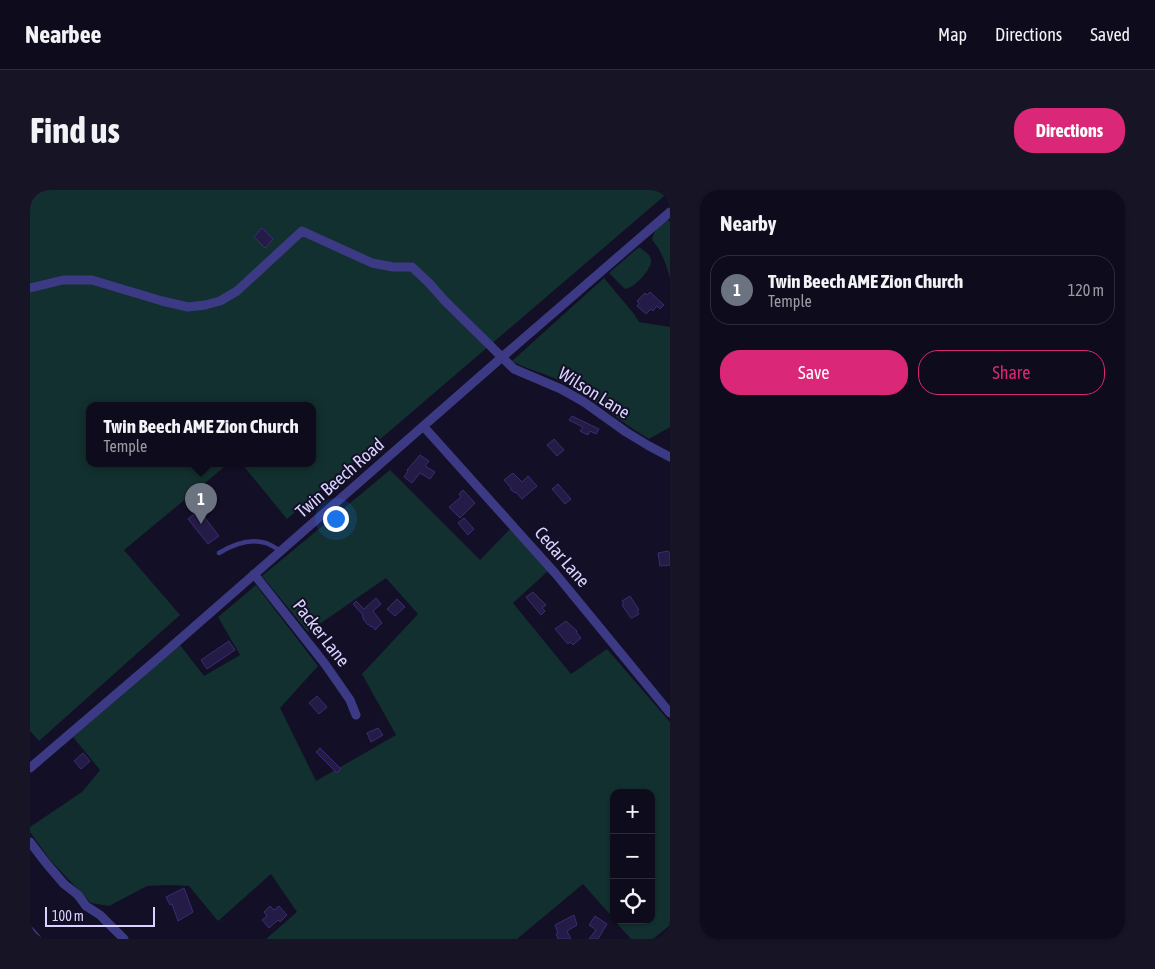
<!DOCTYPE html>
<meta charset="utf-8">
<style>
body{margin:0;font-family:"Asap Condensed",sans-serif;background:#171425;color:#f1f3f6}
.controls{position:absolute;right:15px;bottom:15px;display:grid;overflow:hidden;border-radius:10px;box-shadow:0 1px 4px #0004}
.controls button{width:45px;height:45px;display:grid;place-items:center;padding:0;border:0;border-bottom:1px solid #2e2b3b;background:#0e0b1c;color:#f1f3f6;font:25px sans-serif}
.scale{position:absolute;left:15px;bottom:12px;width:110px;box-sizing:border-box;padding-left:5px;border:2px solid #d9d4ff;border-top:0;font-size:14px;line-height:18px;white-space:nowrap;color:#d9d4ff;-webkit-text-stroke:4px #130f26;paint-order:stroke}
.you{position:absolute;left:305px;top:328px;width:18px;height:18px;margin:-12px;border:4px solid #fff;border-radius:50%;background:#1a73e8;box-shadow:0 0 0 8px #1a73e833}
.badge{display:grid;place-items:center;width:32px;height:32px;border-radius:50%;background:#db2777;color:#fff;font-size:16px;font-weight:700}
.pin{position:absolute;translate:-50% -41px;filter:drop-shadow(0 1px 2px #0008)}
.pin::after{content:'';position:absolute;top:26px;width:18px;height:15px;background:inherit;clip-path:polygon(0 0,100% 0,50% 100%)}
.popup{position:absolute;left:56px;top:212px;width:230px;height:65px;box-sizing:border-box;display:grid;place-content:center;border-radius:10px;background:#0e0b1c;filter:drop-shadow(0 1px 4px #0005);font-size:16px;white-space:nowrap;color:#9b9ba3}
.popup b{font-size:19px;color:#f1f3f6}
.popup::after{content:'';position:absolute;left:50%;top:100%;margin-left:-10px;border:10px solid transparent;border-top-color:#0e0b1c}
.list{margin:0;padding:0;list-style:none}
h2{display:flex;justify-content:space-between;align-items:center;height:65px;margin:0;padding:0 20px;font-size:21px}
h2 small{font-size:16px;font-weight:400;color:#9b9ba3}
.list li{display:grid;grid-template-columns:32px 1fr auto;gap:15px;align-items:center;box-sizing:border-box;height:70px;margin:0 10px 10px;padding:0 10px;border:1px solid #2e2b3b;border-radius:20px}
.list b{display:block;font-size:19px;white-space:nowrap}
.list p{margin:0;font-size:16px;white-space:nowrap;color:#9b9ba3}
.list em{font-size:16px;font-style:normal;color:#9b9ba3}
.actions{display:flex;gap:10px;padding:15px 20px}
.actions a{flex:1;padding:11px 0;border:1px solid #db2777;border-radius:20px;text-align:center;font-size:18px;color:#db2777}
.actions .main{background:#db2777;color:#fff}
.icon{flex:none;width:28px;height:28px;fill:none;stroke:currentColor;stroke-width:2;stroke-linecap:round;stroke-linejoin:round}
.map{position:relative;flex:none;width:640px;height:749px;overflow:hidden;border-radius:20px}
header{display:flex;align-items:center;gap:30px;box-sizing:border-box;height:70px;padding:0 25px;background:#0e0b1c;border-bottom:1px solid #2e2b3b}
header strong{font-size:24px}
nav{display:flex;gap:28px;margin-inline-start:auto;font-size:18px}
.intro{display:flex;align-items:center;justify-content:space-between;box-sizing:border-box;height:120px;padding:0 30px}
h1{margin:0;font-size:35px}
.button{padding:12px 22px;border-radius:20px;background:#db2777;color:#fff;font-size:18px;font-weight:700}
main{display:flex;gap:30px;padding:0 30px}
aside{flex:1;background:#0e0b1c;border-radius:20px;box-shadow:0 1px 4px #0004}
.map>svg:first-child{display:block}
.green{fill:#12302f}
.building{fill:#241b47;stroke:#3b2d73}
.lines{fill:none;stroke-linecap:round;stroke-linejoin:round}
.lane{stroke:#3d3a85;stroke-width:4.5}
.street{stroke:#3d3a85;stroke-width:9}
.labels{text-anchor:middle;stroke-width:4;stroke-linejoin:round;paint-order:stroke}
.street-label{font-size:18px;fill:#d9d4ff;stroke:#130f26}
</style>
<header>
<strong>Nearbee</strong>
<nav><a>Map</a><a>Directions</a><a>Saved</a></nav>
</header>
<div class="intro"><h1>Find us</h1><a class="button">Directions</a></div>
<main>
<div class="map">
<svg width="640" height="749" viewBox="0 0 640 749">
<rect width="100%" height="100%" fill="#130f26"/>
<path class="green" d="M0,0H640V1L257,329L211,273H282V215H60V273H199L94,360L150,425L9,551L0,541Z
M638,30L640,32V88C636,74 632,61 622,50C624,40 629,35 638,30Z
M609,57C613,60 620,64 621,69C623,78 605,98 595,99L579,83Z
M574,88L604,124L609,132L640,137V237L619,249C589,231 563,208 532,192C516,183 497,180 482,171Z
M360,280L450,370L481,338L518,381L483,413L541,484L577,459L640,532V735L623,749H601L584,730H621V603H584V729L553,694L487,749H236L267,722L241,684L188,731L159,696L139,695L117,696L79,716L61,713L20,670L0,642V637L52,602L70,580L43,547L150,455L174,486L210,465L188,427L226,395L288,476L250,518L286,591L366,545L332,484L388,424L356,388L278,442L232,386Z"/>
<path class="building" d="M232,38L243,49L235,58L224,47Z
M620,102L634,115L630,119L627,116L623,121L621,119L616,124L607,116L609,113L607,111L615,103L617,105Z
M542,226L569,239L566,244L560,241L558,245L550,241L553,237L539,230Z
M524,249L534,260L527,266L517,255Z
M390,265L399,271L395,276L405,282L400,289L390,283L382,293L374,287L378,281L377,280Z
M483,283L492,292L498,286L507,296L492,309L486,302L485,303L480,299L481,298L474,290Z
M528,294L541,309L535,314L522,299Z
M433,300L445,313L430,328L419,317L431,307L429,304Z
M169,320L189,346L178,354L158,329Z
M434,328L444,339L438,345L428,333Z
M638,361L640,363V375L630,376L628,363Z
M503,402L516,415L512,418L515,421L511,425L496,407Z
M600,406L609,420L607,421L609,424L602,428H601L592,415L594,414L592,411Z
M346,408L351,414L343,421L352,433L345,440L342,436L341,437L338,434V435L333,429H334L332,426L333,425L323,414L326,411L334,419Z
M367,409L375,417L365,426L357,419Z
M536,431L547,441L546,442L551,448L543,455L540,452L538,454L525,439Z
M199,451L205,460L177,479L171,470Z
M287,506L297,517L289,524L279,513Z
M348,538L353,545L341,552L337,543Z
M290,558L311,579L307,583L286,562Z
M53,563L60,571L51,579L44,571Z
M154,698L163,722L148,731L142,714L140,715L136,707Z
M240,716L244,720L249,716L257,725L250,732L248,730L239,738L232,730L237,726L234,722Z
M544,725L547,735L537,741L541,749H528L526,744L528,743L525,735Z
M565,726L577,734L568,749H559L566,740L559,735Z"/>
<g class="lines">
<path class="lane" d="M189,363C202,355 220,348 236,353C241,355 246,358 251,361"/>
<path class="street" d="M0,98L4,97L33,90H62L132,111L158,117L175,115L190,111L207,101L272,41L342,73L363,77H382L399,93L415,111L484,179L531,199L554,212L596,242L619,256L640,267
M394,237L525,383L640,523
M224,384L295,474L320,510L326,525
M0,578L132,465L471,168L640,22
M0,652L16,673L34,694L48,705L56,716L70,725L94,749
M0,741L7,749"/>
</g>
<g class="labels">
<g class="street-label">
<text transform="translate(564 203) rotate(32)" y="6">Wilson Lane</text>
<text transform="translate(310 288) rotate(-41)" y="6">Twin Beech Road</text>
<text transform="translate(532 367) rotate(49)" y="6">Cedar Lane</text>
<text transform="translate(291 443) rotate(52)" y="6">Packer Lane</text>
</g>
</g>
</svg>
<div class="controls">
<button>+</button>
<button>−</button>
<button><svg class="icon" aria-label="locate" viewBox="0 0 24 24"><circle cx="12" cy="12" r="6"/><path d="M12 2v4M12 18v4M2 12h4M18 12h4"/></svg></button>
</div>
<div class="scale">100 m</div>
<div class="you"></div>
<div class="pin badge" style="left:171px;top:334px;background:#6b7280">1</div>
<div class="popup"><b>Twin Beech AME Zion Church</b>Temple</div>
</div>
<aside>
<h2>Nearby<small></small></h2>
<ul class="list">
<li><span class="badge" style="background:#6b7280">1</span><div><b>Twin Beech AME Zion Church</b><p>Temple</p></div><em>120 m</em></li>
</ul>
<div class="actions"><a class="main">Save</a><a>Share</a></div>
</aside>
</main>
